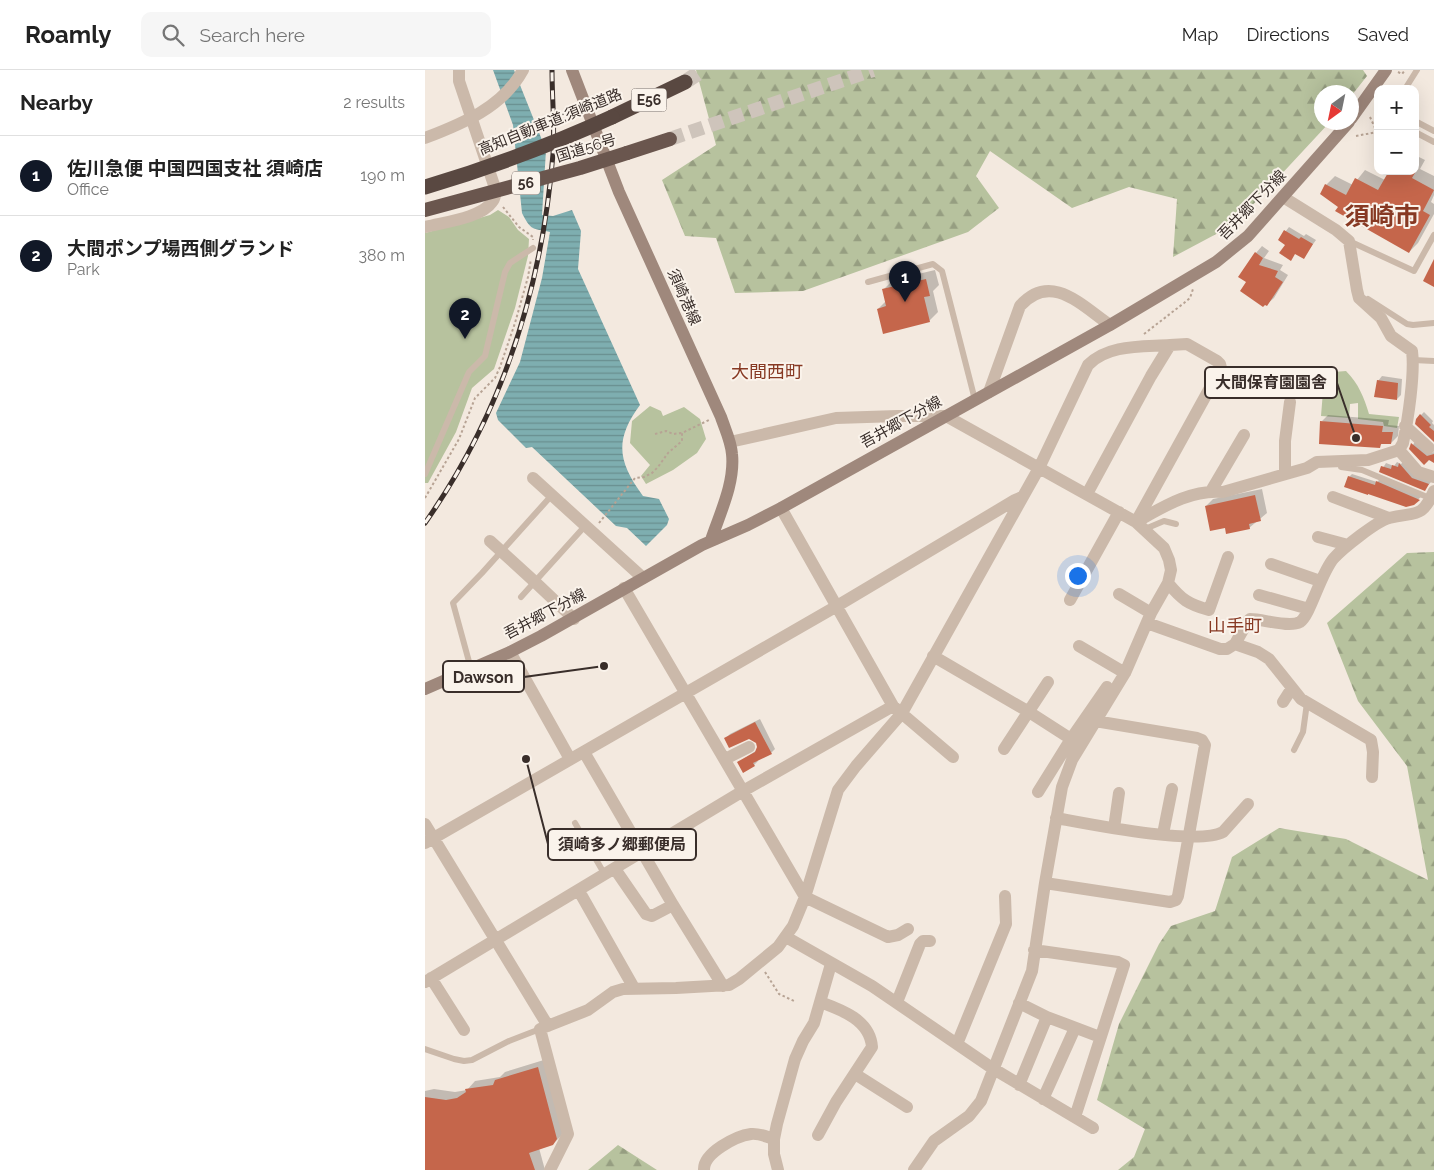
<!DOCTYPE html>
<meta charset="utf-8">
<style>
body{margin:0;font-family:Raleway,"Noto Sans JP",sans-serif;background:#f6f6f6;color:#222}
.controls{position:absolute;right:15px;top:15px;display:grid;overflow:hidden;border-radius:10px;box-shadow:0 5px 20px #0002}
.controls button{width:45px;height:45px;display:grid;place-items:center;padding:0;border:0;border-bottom:1px solid #e0e0e0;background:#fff;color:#222;font:25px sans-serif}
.compass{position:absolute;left:889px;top:15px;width:45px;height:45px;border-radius:50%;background:#fff;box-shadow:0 5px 20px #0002;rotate:213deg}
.you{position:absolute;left:652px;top:505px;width:18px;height:18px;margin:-12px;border:4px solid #fff;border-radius:50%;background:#1a73e8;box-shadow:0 0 0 8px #1a73e833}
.badge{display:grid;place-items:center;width:32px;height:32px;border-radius:50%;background:#111827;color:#fff;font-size:16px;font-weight:700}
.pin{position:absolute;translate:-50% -41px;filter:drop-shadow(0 1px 2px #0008)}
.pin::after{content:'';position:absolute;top:26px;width:18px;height:15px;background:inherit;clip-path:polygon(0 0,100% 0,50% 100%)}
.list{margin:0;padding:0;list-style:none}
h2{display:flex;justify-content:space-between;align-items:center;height:65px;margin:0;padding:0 20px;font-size:21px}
h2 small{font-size:16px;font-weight:400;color:#767676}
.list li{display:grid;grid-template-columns:32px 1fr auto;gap:15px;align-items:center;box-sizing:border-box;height:80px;padding:0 20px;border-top:1px solid #e0e0e0}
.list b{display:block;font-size:19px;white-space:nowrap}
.list p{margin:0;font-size:16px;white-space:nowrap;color:#767676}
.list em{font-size:16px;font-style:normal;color:#767676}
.icon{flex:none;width:28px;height:28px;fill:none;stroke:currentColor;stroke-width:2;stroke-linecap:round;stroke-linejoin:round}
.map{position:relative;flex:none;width:1009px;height:1100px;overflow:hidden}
header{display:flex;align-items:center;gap:30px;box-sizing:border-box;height:70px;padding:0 25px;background:#fff;border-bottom:1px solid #e0e0e0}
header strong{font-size:24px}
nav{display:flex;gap:28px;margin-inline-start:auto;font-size:18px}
.search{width:350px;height:45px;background:#f6f6f6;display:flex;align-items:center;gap:12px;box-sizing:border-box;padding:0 18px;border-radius:10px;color:#767676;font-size:19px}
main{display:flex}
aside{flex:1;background:#fff}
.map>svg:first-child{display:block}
.forest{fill:url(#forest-firs)}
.green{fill:#b7c29e}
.water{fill:url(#water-rules)}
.shadow{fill:#0003}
.building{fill:#c5664b}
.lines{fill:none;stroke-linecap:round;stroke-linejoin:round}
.trunk-tunnel{stroke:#cec4bb;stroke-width:14;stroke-dasharray:14 7;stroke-linecap:butt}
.motorway-tunnel{stroke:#cec4bb;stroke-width:15;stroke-dasharray:15 8;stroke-linecap:butt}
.path{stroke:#b7a394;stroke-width:2;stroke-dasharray:2.5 2.5;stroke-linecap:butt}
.service{stroke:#cbb9aa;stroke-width:6}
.minor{stroke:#cbb9aa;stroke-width:12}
.secondary{stroke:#9f887c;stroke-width:12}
.trunk{stroke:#6a564e;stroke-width:14}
.motorway{stroke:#594841;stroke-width:15}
.rail-casing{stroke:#392e2a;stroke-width:5}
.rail{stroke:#faf3eb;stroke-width:3;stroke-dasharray:9;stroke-linecap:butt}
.tertiary-bridge{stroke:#cbb9aa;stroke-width:12}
.trunk-bridge{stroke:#6a564e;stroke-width:14}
.motorway-bridge{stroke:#594841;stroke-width:15}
.labels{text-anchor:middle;stroke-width:4;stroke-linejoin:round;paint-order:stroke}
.shield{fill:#faf3eb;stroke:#736964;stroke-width:1}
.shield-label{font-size:14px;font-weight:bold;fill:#392e2a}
.street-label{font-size:15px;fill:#392e2a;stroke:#faf3eb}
.quarter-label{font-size:18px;fill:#873923;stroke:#faf3eb}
.town-label{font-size:25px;font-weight:bold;fill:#873923;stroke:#faf3eb}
.leader{fill:none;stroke:#392e2a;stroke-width:2}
.callout-dot{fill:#392e2a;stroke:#faf3eb;stroke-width:2}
.callout{fill:#faf3eb;stroke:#392e2a;stroke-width:2}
.callout-label{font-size:16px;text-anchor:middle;font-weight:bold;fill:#392e2a}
</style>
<header>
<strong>Roamly</strong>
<div class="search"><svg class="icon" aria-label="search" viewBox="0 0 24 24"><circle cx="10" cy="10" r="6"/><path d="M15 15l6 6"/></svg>Search here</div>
<nav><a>Map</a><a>Directions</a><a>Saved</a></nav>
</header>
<main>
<aside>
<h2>Nearby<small>2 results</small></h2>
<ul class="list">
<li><span class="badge">1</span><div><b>佐川急便 中国四国支社 須崎店</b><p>Office</p></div><em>190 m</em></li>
<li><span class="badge">2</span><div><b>大間ポンプ場西側グランド</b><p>Park</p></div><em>380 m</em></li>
</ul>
</aside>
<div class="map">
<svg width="1009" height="1100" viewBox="0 0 1009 1100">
<defs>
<pattern id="forest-firs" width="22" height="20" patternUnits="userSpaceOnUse" patternTransform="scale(1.25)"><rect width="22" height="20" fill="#b7c29e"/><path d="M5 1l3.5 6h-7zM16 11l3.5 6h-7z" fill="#969e81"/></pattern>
<pattern id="water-rules" width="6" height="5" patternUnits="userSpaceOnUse" patternTransform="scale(1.25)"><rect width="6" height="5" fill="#7eaeb0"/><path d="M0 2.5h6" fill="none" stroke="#688e8f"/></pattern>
</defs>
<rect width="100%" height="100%" fill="#f3e9df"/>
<path class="forest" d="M271,0H938L942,6L927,25L926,22H896V52L904,53L810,154L748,187L752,129L704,117L647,138L565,81L551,106L574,138L543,162L378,221L310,223L291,168L260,166L237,110L291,75Z
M1009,482V1100H693L709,1087L720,1059L672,1030L694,954L734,874L746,856L790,841L807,787L854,758L921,769L1003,810L982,696L933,631L902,553L982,483Z
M193,1075L232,1100H163Z"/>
<path class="green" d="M73,140L84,147L93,160L104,169L103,186L90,238L69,299L47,318L31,362L3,413H0V163L65,145Z
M921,301C934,314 939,328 944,344L974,347L972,358L959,356L958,352L933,349V333L925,334L924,348L896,346L899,309L909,302Z
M225,336L236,341L238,346L259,337L275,349L281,369L272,383L248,400L221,414L216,406L225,395L205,373L207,351Z"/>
<path class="water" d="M68,0H89L121,80L117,145L128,146L147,140L156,161L153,199L215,335C189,370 193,392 218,426L234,429L244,449L242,455L221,476L202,458L191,456L107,377L101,378L73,350L71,343L95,292L117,208L125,162C107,158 106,161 97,143L88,55Z"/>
<path class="shadow" d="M992,86L1000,90L995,99L1009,106V125L1006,132L1009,134V144L993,173L984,182L915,136L901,115L910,106L928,115L940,100L960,110L990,101V87Z
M864,157L879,166L881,164L891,170L879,187L854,170Z
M837,176L844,181L839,188L858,195L855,200L863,205L849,228L842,234L823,212L831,183Z
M510,200L514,215L508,221L513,242L504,251L453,239L461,231L458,220L468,210Z
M957,306L977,309L976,325L972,329L953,311Z
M999,342L1008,351L1007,353L1009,355V371L992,349Z
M903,345L964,350L963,355L974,356L973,366L966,373H958L954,376L897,351Z
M991,370L1007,383L1009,382V391L986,378Z
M979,391L1006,412L1000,419L956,401L961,393L969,396L972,392L976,394Z
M927,404L952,412L955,409L997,426L988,434L924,407Z
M837,419L842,443L824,458L801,457L781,436L788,429Z
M335,649L350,679L346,683L332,690L333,691L329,695L314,692L332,680V672L324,668H301L305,664Z
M122,989L139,1059L136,1066L128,1074L114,1078L120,1100H0V1021L9,1019L30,1022L42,1020L50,1011L75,1007L80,1002Z"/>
<path class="building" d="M964,101H991L987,108L1009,120L998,141L1005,145L984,183L910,141L913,137L895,124L900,114L921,125L930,108L953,120Z
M859,160L874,169L876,167L888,174L879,189L870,184L866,191L854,183L860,175L853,170Z
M830,182L838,188L834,195L853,201L850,207L858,212L842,236L840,235L838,237L815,221L821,212L813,207Z
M1009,189V217L998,211Z
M501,209L505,226L499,227L505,252L458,264L452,239L461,236L457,219Z
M952,310L973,313L972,330L949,327Z
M995,344L1006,355L1004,357L1009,361V372L990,354L991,349Z
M895,351L958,356L957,362H968L966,374H956L955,378L894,374Z
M986,373L1002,386L1009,384V393L1004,390L999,395L984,379Z
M974,393L987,408L1004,414L1000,421L954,402L956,396L966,399L967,395L973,397Z
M923,406L950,415L951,411L995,430L989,435L981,437L943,424V425L919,417Z
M830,425L836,451L824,454L825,459L801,464L800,458L785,461L780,436Z
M330,652L347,684L328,693L330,696L318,703L312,692L330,682L332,677L331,673L324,669L304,678L299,668Z
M113,997L132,1069L128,1075L104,1083L110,1100H0V1027L21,1030L32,1028L41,1022L40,1019L68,1015L70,1010Z"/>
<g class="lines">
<path class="trunk-tunnel" d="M245,69L448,0"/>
<path class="motorway-tunnel" d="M260,12L278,0"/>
<path class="path" d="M973,2L977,4L980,0
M945,47L951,60
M931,66L952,62
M78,137L94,157L108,167V170
M719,264L759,233L765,228L768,219
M230,364L241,361L248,364L257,363
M0,428L34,369L50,328L70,308L75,297L90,253L103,207L106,189
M174,453L210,408L219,407L227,403L233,397L243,383L257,371V363L284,350
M340,902L354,924L369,931"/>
<path class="service" d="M980,19L992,0
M990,51L1009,61
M990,62L1009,72
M924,171L989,201L1009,165
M443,212L508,194L517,201L550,330
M943,229L982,254L988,255L1009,253
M988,290L1009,291
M916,397L937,400L1007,429
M0,404L44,302L60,286L80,202L85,193L108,178
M720,459L739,451L751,454
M96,527L160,456
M46,599L28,533L57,503L127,425
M869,680L878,662L882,633
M150,753L180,805
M0,979L29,989L39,991L47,990L84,971L115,959"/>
<path class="minor" d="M0,157C19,152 56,148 67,132C70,129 70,125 71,121L34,11V0
M564,322L595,236C626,201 657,236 685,255
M980,356L1004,378
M305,372L411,348L473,346H521L711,452L739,478L744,490L746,500L743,513L726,543L700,603L647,690L637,717L620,813L607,901L556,1031L544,1046L509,1071L489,1100
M974,380L993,402L1009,407
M860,404V371L865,332
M108,408L218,508
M786,421L819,365
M662,424L726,306L745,275L762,274L792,291L795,294L796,298L711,452
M908,427L964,448
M356,438L468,636L528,687
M711,452C738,437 766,419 798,422L882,398L892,392L943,390L974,380L978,373C983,350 990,304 987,281L966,266L956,248L934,228L932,220L924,171L911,160L858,127
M893,467L923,475
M65,471L110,512L149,549
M846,494L895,511
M743,513C757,530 763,534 784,540L803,487
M199,518L380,827L463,867L473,865L483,859
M694,524L726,543
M834,525L884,539
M645,530L694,442
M722,553L795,579H802L810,574L833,582L844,589L876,629L946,670L948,682L947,707
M810,574L823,551L825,549C838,549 864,558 875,552C885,546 896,502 909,488C918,478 952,451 964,448C991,441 996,450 1009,421
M654,576L700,603
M85,582L145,689
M508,586L604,642L646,669
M858,632L867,618
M579,679L623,612
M159,682L248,835L298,916
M300,689L324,677
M613,722L646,669L682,617
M631,748C664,754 772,776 798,762L823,734
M0,754L123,956
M689,758L694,723
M738,764L747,719
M0,773L412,536L590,430L597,427
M190,799L221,844L227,846L248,835
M620,813L745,832L751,830L753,826L780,675L777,670L772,668L670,651
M154,821L209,918
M361,867L447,916L567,998L668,1058
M609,880L693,892L699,895L650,1047
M6,908L39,960
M0,912L318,721L468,636
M472,932L495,874L498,871H505
M594,933L622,947L675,967
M532,974L581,854L580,826
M430,1004L482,1037
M594,1015L622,947
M618,1029L650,958
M393,1065L411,1032L447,977C445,950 417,940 395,932
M125,1100L143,1064L115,959L163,940L188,922L198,919L251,918L304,915L314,909L353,877L368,856L380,827L413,720L431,696L477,643L614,398L663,295C683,274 718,277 745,275
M279,1100C278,1083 311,1066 326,1064C334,1063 342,1067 349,1069
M353,1100L349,1084V1069L352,1054L370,989L378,971L389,953L406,894"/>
<path class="secondary" d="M147,0L194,122L296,347C300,359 306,371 307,384C310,413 295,443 286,470
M926,49L961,0
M0,619L85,582L116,566L277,475L323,455L356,438L685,255L791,192L823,166L924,52"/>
<path class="trunk" d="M202,83L245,69"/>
<path class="motorway" d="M187,47L260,12"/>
<g class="rail-casing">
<path id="rail" d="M0,453C78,342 117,219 128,84C130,56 127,28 127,0"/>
</g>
<use href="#rail" class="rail"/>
<path class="tertiary-bridge" d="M0,68C37,54 78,37 98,0"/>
<path class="trunk-bridge" d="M0,140L155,98L202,83"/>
<path class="motorway-bridge" d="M0,117C64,98 126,75 187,47"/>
</g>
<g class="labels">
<g class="shield">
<rect x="206.5" y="18.5" width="35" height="23" rx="4"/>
<rect x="87" y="101.5" width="28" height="23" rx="4"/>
</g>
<g class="shield-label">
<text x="224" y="35">E56</text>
<text x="101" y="118">56</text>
</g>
<g class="street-label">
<text transform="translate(125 52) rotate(-22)" y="5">高知自動車道;須崎道路</text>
<text transform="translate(161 78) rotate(-17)" y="5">国道56号</text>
<text transform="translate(827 135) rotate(-46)" y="5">吾井郷下分線</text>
<text transform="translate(259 227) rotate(66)" y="5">須崎港線</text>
<text transform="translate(476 352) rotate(-29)" y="5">吾井郷下分線</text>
<text transform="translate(120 544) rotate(-28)" y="5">吾井郷下分線</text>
</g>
<g class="quarter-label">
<text x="342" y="308">大間西町</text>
<text x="810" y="562">山手町</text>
</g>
<g class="town-label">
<text x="957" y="155">須崎市</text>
</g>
</g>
<path class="leader" d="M931 368L912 313M179 596L99 607M101 689L123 774"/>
<g class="callout-dot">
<circle cx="931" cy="368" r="5"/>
<circle cx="179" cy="596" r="5"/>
<circle cx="101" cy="689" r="5"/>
</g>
<g class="callout">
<rect x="780" y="297" width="132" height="31" rx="5"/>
<rect x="18" y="591" width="81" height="31" rx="5"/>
<rect x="123" y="759" width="148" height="31" rx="5"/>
</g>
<g class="callout-label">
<text x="846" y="318">大間保育園園舎</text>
<text x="58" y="613">Dawson</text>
<text x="197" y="780">須崎多ノ郷郵便局</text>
</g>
</svg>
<div class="controls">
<button>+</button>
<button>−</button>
</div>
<svg class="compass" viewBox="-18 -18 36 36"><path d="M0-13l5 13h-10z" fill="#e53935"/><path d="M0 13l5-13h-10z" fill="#767676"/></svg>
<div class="you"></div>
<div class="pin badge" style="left:480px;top:232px">1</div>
<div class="pin badge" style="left:40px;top:269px">2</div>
</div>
</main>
